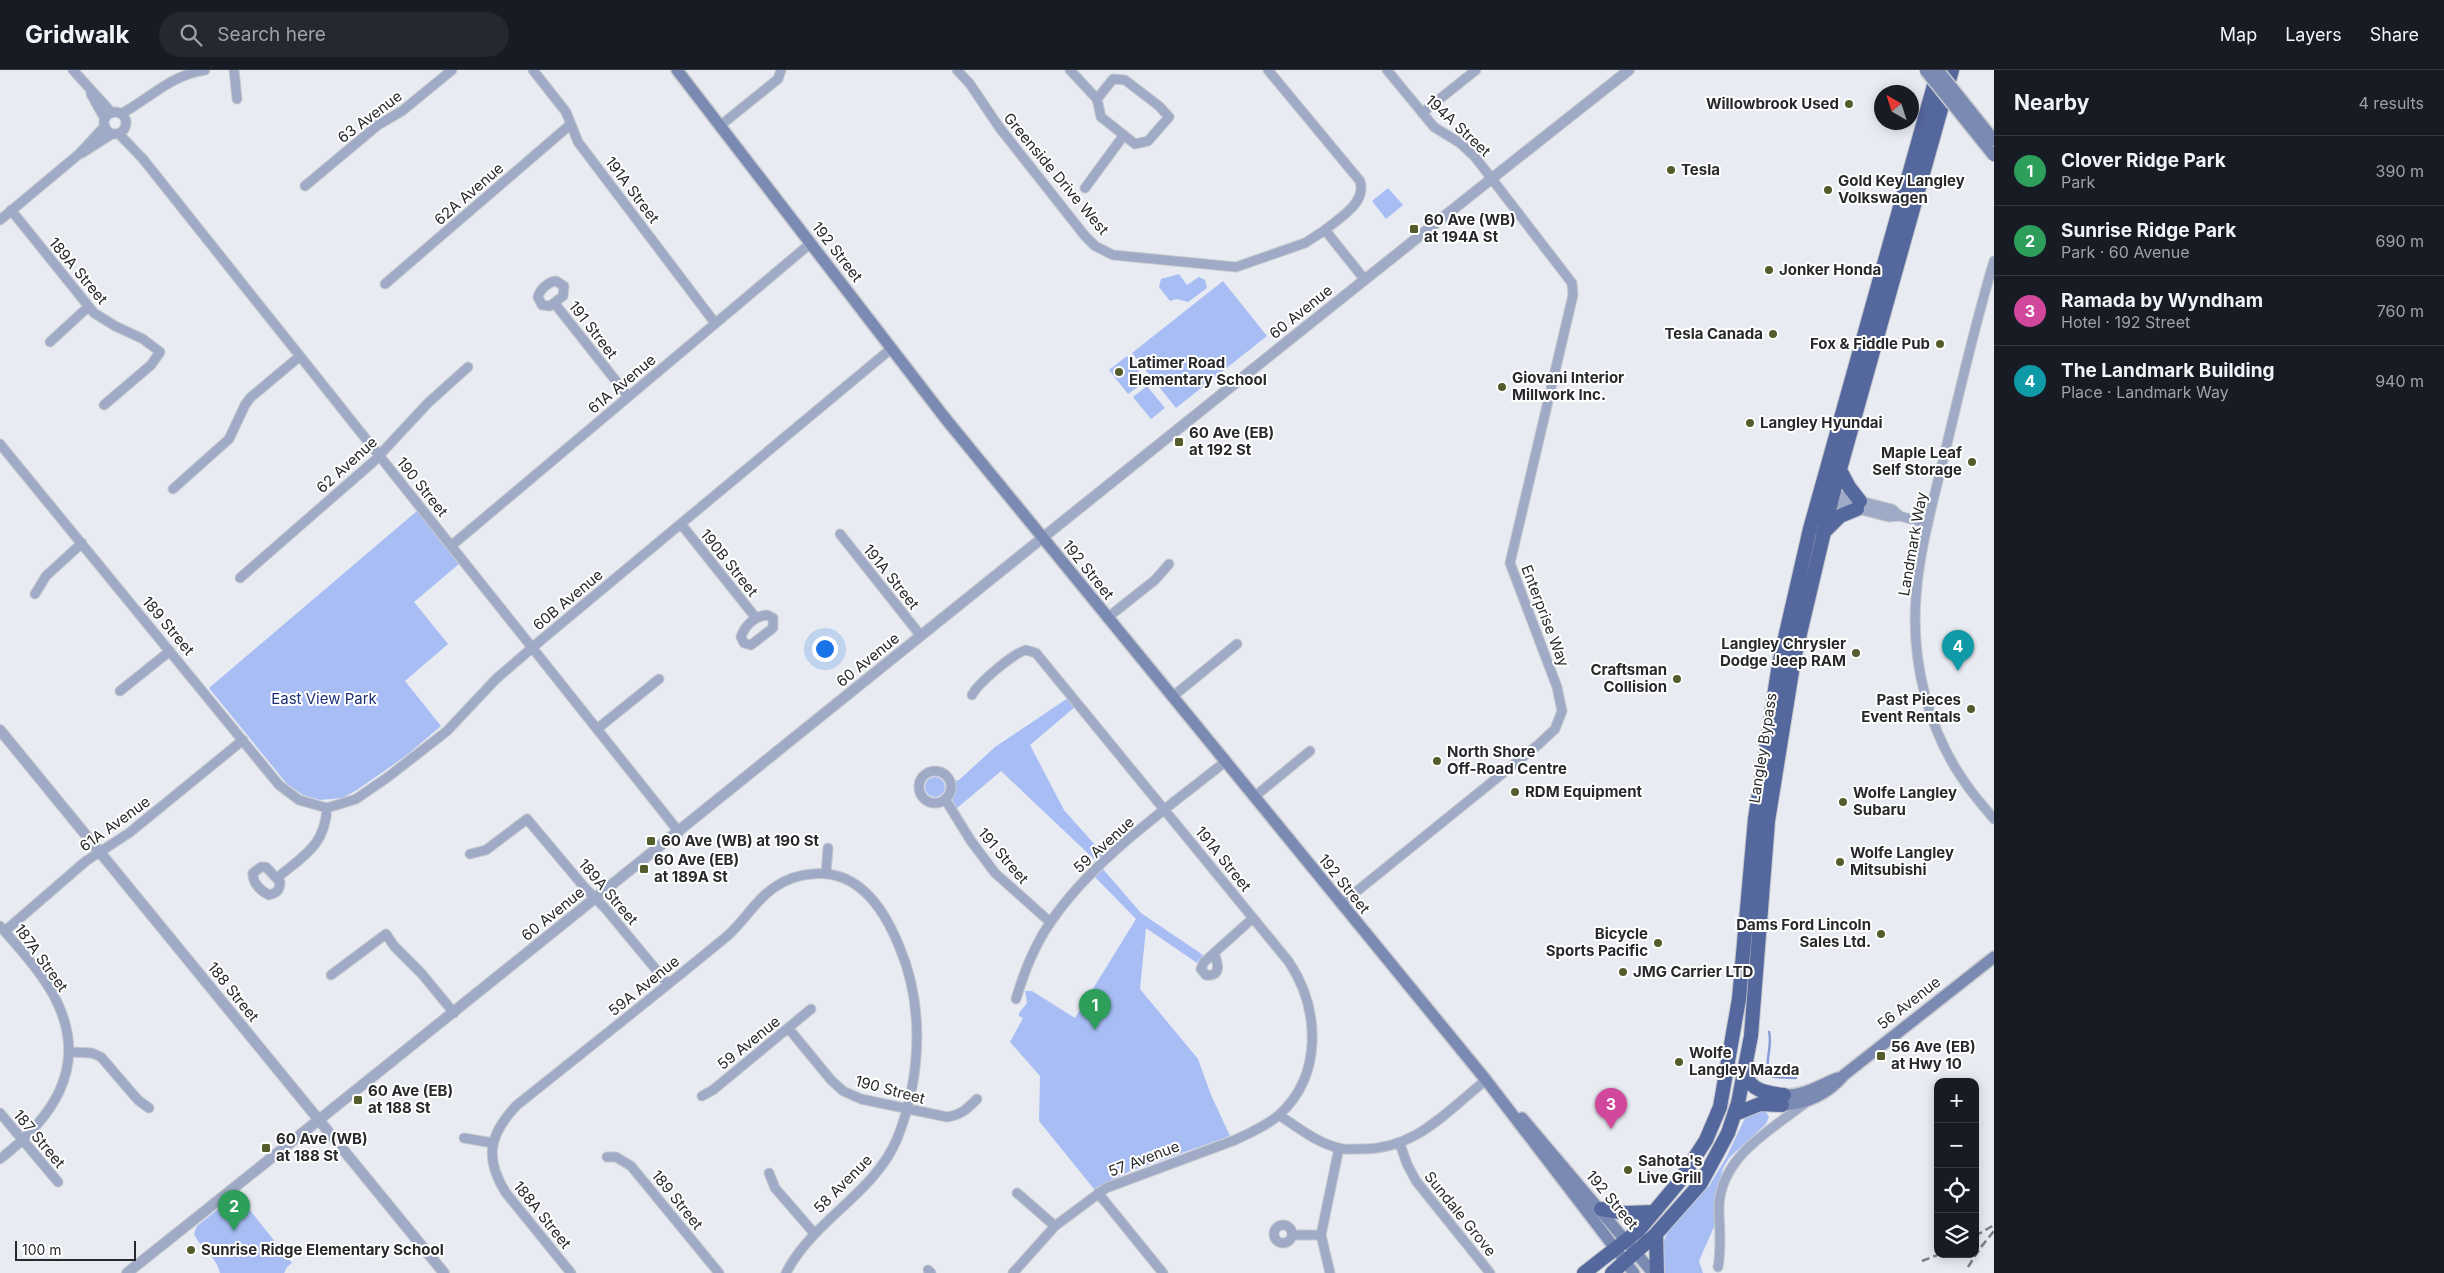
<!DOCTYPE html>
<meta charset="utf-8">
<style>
body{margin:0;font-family:Inter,sans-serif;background:#242831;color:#f1f3f6}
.controls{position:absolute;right:15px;bottom:15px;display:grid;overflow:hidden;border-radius:10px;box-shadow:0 2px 12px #0003}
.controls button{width:45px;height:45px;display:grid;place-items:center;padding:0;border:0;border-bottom:1px solid #363941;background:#171b24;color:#f1f3f6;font:25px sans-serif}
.compass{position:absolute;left:1874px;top:15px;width:45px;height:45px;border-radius:50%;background:#171b24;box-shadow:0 2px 12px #0003;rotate:321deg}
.scale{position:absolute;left:15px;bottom:12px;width:121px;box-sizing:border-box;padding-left:5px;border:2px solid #28292c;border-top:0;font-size:14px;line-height:18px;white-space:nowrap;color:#28292c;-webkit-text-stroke:4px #fff;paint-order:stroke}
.you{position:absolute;left:824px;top:578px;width:18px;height:18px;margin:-12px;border:4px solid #fff;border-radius:50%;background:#1a73e8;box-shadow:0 0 0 8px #1a73e833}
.badge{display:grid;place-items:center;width:32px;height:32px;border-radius:50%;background:#aaaf9b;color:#fff;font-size:16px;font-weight:700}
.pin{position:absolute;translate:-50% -41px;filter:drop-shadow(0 1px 2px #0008)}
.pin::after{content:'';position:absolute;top:26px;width:18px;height:15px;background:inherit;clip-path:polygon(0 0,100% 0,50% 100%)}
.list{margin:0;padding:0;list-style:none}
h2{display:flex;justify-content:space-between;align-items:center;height:65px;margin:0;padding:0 20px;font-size:21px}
h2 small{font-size:16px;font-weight:400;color:#9ea1a6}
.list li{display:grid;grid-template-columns:32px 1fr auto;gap:15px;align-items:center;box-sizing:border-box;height:70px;padding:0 20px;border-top:1px solid #363941}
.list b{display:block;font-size:19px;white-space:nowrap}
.list p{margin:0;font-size:16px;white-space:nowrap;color:#9ea1a6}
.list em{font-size:16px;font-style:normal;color:#9ea1a6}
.icon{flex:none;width:28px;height:28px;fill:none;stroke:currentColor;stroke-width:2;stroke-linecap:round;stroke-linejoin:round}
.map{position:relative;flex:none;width:1994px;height:1203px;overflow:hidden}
header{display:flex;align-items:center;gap:30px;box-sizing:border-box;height:70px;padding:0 25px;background:#171b24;border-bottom:1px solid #363941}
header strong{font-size:24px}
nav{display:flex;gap:28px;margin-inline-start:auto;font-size:18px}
.search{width:350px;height:45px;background:#242831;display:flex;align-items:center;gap:12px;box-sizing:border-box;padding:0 18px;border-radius:28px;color:#9ea1a6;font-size:19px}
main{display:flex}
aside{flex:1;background:#171b24}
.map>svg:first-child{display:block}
.green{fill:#a7bdf3}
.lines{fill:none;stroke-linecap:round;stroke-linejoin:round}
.stream{stroke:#869dda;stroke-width:2.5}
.minor-casing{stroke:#c6c8ce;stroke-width:11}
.tertiary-casing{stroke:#c6c8ce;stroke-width:12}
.secondary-casing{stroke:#c6c8ce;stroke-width:14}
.trunk-casing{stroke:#c6c8ce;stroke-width:16}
.minor{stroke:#9faac6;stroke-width:9}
.tertiary{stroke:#9faac6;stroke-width:10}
.secondary{stroke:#7a8ab2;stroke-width:11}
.trunk{stroke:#55689d;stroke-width:14}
.rail{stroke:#7e7f84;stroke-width:2.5;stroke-dasharray:8 4;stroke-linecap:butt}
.secondary-bridge-casing{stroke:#c6c8ce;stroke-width:14;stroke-linecap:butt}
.secondary-bridge{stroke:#7a8ab2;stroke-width:11}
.poi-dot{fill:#535c2b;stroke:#fff;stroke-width:2}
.labels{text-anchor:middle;stroke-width:4;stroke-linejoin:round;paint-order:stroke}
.poi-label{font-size:15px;font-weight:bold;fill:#28292c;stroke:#fff;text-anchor:start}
.street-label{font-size:15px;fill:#28292c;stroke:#fff}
.park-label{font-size:15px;fill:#1e3177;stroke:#fff}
</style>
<header>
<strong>Gridwalk</strong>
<div class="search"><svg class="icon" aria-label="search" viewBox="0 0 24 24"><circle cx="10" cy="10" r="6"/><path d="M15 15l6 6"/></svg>Search here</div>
<nav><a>Map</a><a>Layers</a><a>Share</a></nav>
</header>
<main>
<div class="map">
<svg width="1994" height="1203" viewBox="0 0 1994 1203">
<rect width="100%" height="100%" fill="#e9ebf2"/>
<path class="green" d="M1388,118L1403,135L1386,149L1372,131Z
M1179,204L1187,215L1199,207L1205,210L1207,218L1188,232L1177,229L1170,231L1159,217L1161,209Z
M1223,211L1267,266L1176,338L1132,283Z
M1127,286L1146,311L1128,324L1109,300Z
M1147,316L1165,338L1151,349L1133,327Z
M417,441L459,494L414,532L448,574L405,611L441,656L407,685L357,720L342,728L320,730L303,725L287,714L209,618Z
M1068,628L1075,637L1030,675L1064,740L1104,785L1096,791L1001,701L956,739L952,728L953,711L959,710L995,677Z
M925 717a10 10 0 1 1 20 0a10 10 0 1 1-20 0Z
M1102,798L1141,843L1203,885L1197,893L1146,858L1140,919L1198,989L1211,1025L1230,1066L1128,1102L1094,1119L1039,1051L1040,1006L1010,972L1023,948L1019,946V943L1027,933L1025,921H1032L1075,948L1136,849L1093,805Z
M1765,1040L1769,1047L1766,1054L1729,1088L1723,1098L1714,1135V1157L1699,1191L1703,1203H1664L1661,1178L1669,1158L1709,1116L1726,1088L1745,1048L1752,1042Z
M237,1124L292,1193L287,1197L284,1203H220C217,1187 201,1179 194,1164L197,1156Z"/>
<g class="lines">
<path class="stream" d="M1769,962C1773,976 1764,991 1769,1005L1775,1007L1796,1008"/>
<g class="minor-casing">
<path id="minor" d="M73,0L112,43
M234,0L237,29
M533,0L566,42L578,72L715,253
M957,0L970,14L999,57L1085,166L1095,176L1113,185L1236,197L1305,173L1325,160L1365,210
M1070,0L1097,29L1101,47L1135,74L1148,71L1169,47L1159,36L1125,10L1113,9L1097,29
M1268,0L1360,111C1367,133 1339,148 1325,160
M91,24L105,49
M104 53a11 11 0 1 1 22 0a11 11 0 1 1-22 0Z
M1422,43L1476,0
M121,44C150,28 171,5 205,0
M721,55L778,9L781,0
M119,64L143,89L679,762
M82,83L112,64
M305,116L378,55L402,41L452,0
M1085,118L1124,65
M11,140L94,243L115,256L143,269L160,282L151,295L104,335
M0,150L79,84L105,56
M1994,191C1975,253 1961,316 1946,378C1935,425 1919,479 1916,527C1911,591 1928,661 1966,714C1974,726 1985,738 1994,749
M556,211L564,216L563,226L550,236L542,235L538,227C540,219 548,212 556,211Z
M385,214L571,54
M555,234L628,326
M50,272L88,237
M0,374L279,715L299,730L327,738L356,729L388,707L447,661L496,609L540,571L892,278
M173,419L229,369L245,335L250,328L300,286
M1830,423L1892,439L1900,446
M1826,431L1889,447L1900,446L1928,454
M681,454L756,548
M840,464L921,566
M451,476L811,173
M240,508L373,392L428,333L468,297
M35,524L46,506L82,473
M767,545L773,548V558L751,575L744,573L741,567C745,555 755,546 767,545Z
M1107,548L1155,510L1169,494
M120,621L170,581
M972,625C978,613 1014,583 1026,580L1036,583L1289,892C1320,939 1323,1005 1279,1045C1266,1056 1250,1063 1235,1070L1106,1118L1055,1156L1013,1203
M1172,627L1237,574
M597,659L659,609
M919 717a16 16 0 1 1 32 0a16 16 0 1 1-32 0Z
M1254,727L1310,681
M945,729L971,771L995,803L1050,852
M470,784L486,780L527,749L585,818L605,838L668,914
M261,797H266L280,812C280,820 277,823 269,825C261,821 252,813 253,803Z
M826,804L828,778
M277,808C303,786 325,776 327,738
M1341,834L1539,674L1555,659L1562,641L1557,617L1510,493L1573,225L1572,213L1475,87L1460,73L1434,57L1387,0
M0,856C20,879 44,905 57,932C89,999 51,1049 0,1089
M5,861L86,791L129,763L243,670
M1214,883C1218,893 1222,907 1206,905L1201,899L1204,892L1253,848
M331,905L386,864L394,876L422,904L454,943
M1016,929C1024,902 1034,876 1050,853C1092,790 1166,739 1225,692
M789,959L831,1010L843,1021L861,1029L947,1047C961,1045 967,1039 977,1029
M69,982L92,983L101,987L138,1030L149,1038
M702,1026L713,1020L811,939
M0,1043L58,1112
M1279,1045C1297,1057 1317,1073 1339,1078C1345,1080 1352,1079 1358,1079C1414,1081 1445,1043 1486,1010
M464,1068L493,1073
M1400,1074L1407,1094L1416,1111L1490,1203
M607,1087H616L631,1096L719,1203
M769,1103L775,1118L814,1163
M1017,1123L1055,1156
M1098,1123L1163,1203
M1274 1164a9 9 0 1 1 18 0a9 9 0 1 1-18 0Z
M1292,1165H1321
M1718,1197C1722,1177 1719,1156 1719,1136C1721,1086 1772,1059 1807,1032
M928,1200L931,1203
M571,1203L506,1123C484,1088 489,1064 517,1035C587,979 657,924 726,867C744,852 755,830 775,817C785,810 799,805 812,804C858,799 884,839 899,876C925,936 921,1009 897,1069C874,1124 813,1150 786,1203
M1330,1203L1321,1165L1339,1078"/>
</g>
<g class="tertiary-casing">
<path id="tertiary" d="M0,660L444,1203
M127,1203C629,804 1125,397 1629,0"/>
</g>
<g class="secondary-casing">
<path id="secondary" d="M677,0L945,348L1486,1010L1634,1203
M1784,1025C1805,1026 1819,1015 1838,1008
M1782,1035C1807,1034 1828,1024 1844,1005L1994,887
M1522,1048L1653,1203"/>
</g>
<g class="trunk-casing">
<path id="trunk" d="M1840,400L1849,417L1860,431
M1823,463L1840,446L1857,439
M1745,1003C1750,1021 1767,1023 1784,1025
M1735,1044L1760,1034L1782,1035
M1601,1139L1625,1143L1654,1142
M1656,1164L1657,1203
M1584,1203L1638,1161L1679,1112L1706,1070L1720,1037L1739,929L1755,749L1779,594L1810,459L1938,1
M1612,1203L1656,1164L1701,1113L1728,1063L1738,1033L1751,966L1768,751L1794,589L1833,424L1952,0"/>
</g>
<use href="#minor" class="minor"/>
<use href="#tertiary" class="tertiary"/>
<use href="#secondary" class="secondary"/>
<use href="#trunk" class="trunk"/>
<path class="rail" d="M1975,1166L1994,1155
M1922,1191L1940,1184
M1968,1197L1981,1177L1994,1161"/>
<g class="secondary-bridge-casing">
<path id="secondary-bridge" d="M1925,0L1994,86
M1938,0L1994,70"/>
</g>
<use href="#secondary-bridge" class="secondary-bridge"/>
</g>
<g class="poi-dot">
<circle cx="1849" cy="34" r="5"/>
<circle cx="1671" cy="100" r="5"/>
<circle cx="1828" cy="120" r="5"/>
<rect x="1409" y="154" width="10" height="10" rx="2.5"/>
<circle cx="1769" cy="200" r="5"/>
<circle cx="1773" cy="264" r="5"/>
<circle cx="1940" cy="274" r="5"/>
<circle cx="1119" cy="302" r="5"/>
<circle cx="1502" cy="317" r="5"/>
<circle cx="1750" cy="353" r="5"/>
<rect x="1174" y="367" width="10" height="10" rx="2.5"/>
<circle cx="1972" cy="392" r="5"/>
<circle cx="1856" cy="583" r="5"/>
<circle cx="1677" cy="609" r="5"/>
<circle cx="1971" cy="639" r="5"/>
<circle cx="1437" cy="691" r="5"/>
<circle cx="1515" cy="722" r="5"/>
<circle cx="1843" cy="732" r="5"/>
<rect x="646" y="766" width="10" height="10" rx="2.5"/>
<circle cx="1840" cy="792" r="5"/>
<rect x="639" y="794" width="10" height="10" rx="2.5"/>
<circle cx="1881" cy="864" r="5"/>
<circle cx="1658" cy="873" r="5"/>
<circle cx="1623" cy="902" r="5"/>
<rect x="1876" y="981" width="10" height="10" rx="2.5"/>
<circle cx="1679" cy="992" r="5"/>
<rect x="353" y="1025" width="10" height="10" rx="2.5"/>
<rect x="261" y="1073" width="10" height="10" rx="2.5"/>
<circle cx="1628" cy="1100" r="5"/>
<circle cx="191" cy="1180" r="5"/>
</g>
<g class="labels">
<g class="poi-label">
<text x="1839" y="39" text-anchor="end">Willowbrook Used</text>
<text x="1681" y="105">Tesla</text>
<text x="1838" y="116">Gold Key Langley<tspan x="1838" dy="17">Volkswagen</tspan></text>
<text x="1424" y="155">60 Ave (WB)<tspan x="1424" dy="17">at 194A St</tspan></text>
<text x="1779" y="205">Jonker Honda</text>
<text x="1763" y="269" text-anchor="end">Tesla Canada</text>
<text x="1930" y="279" text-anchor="end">Fox &amp; Fiddle Pub</text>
<text x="1129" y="298">Latimer Road<tspan x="1129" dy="17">Elementary School</tspan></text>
<text x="1512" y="313">Giovani Interior<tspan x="1512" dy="17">Millwork Inc.</tspan></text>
<text x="1760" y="358">Langley Hyundai</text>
<text x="1189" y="368">60 Ave (EB)<tspan x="1189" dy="17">at 192 St</tspan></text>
<text x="1962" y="388" text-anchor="end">Maple Leaf<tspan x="1962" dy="17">Self Storage</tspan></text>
<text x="1846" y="579" text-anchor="end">Langley Chrysler<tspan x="1846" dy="17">Dodge Jeep RAM</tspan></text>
<text x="1667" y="605" text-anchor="end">Craftsman<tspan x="1667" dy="17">Collision</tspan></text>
<text x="1961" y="635" text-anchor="end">Past Pieces<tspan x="1961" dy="17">Event Rentals</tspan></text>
<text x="1447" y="687">North Shore<tspan x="1447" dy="17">Off-Road Centre</tspan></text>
<text x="1525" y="727">RDM Equipment</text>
<text x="1853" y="728">Wolfe Langley<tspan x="1853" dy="17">Subaru</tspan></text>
<text x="661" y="776">60 Ave (WB) at 190 St</text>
<text x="1850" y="788">Wolfe Langley<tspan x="1850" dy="17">Mitsubishi</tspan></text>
<text x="654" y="795">60 Ave (EB)<tspan x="654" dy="17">at 189A St</tspan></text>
<text x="1871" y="860" text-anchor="end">Dams Ford Lincoln<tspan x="1871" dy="17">Sales Ltd.</tspan></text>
<text x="1648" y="869" text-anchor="end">Bicycle<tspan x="1648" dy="17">Sports Pacific</tspan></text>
<text x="1633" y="907">JMG Carrier LTD</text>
<text x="1891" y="982">56 Ave (EB)<tspan x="1891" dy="17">at Hwy 10</tspan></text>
<text x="1689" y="988">Wolfe<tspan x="1689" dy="17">Langley Mazda</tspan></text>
<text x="368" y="1026">60 Ave (EB)<tspan x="368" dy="17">at 188 St</tspan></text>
<text x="276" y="1074">60 Ave (WB)<tspan x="276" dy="17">at 188 St</tspan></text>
<text x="1638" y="1096">Sahota's<tspan x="1638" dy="17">Live Grill</tspan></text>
<text x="201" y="1185">Sunrise Ridge Elementary School</text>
</g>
<g class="street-label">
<text transform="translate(370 47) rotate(-37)" y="5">63 Avenue</text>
<text transform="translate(1458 56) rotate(43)" y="5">194A Street</text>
<text transform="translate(1056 104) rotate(50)" y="5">Greenside Drive West</text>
<text transform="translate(632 120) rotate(53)" y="5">191A Street</text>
<text transform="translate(469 124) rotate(-41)" y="5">62A Avenue</text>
<text transform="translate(837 182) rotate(52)" y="5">192 Street</text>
<text transform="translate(78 201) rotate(50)" y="5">189A Street</text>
<text transform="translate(1301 242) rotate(-39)" y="5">60 Avenue</text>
<text transform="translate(593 260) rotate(52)" y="5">191 Street</text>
<text transform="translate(622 314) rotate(-40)" y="5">61A Avenue</text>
<text transform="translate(347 395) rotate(-42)" y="5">62 Avenue</text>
<text transform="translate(422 417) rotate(51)" y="5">190 Street</text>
<text transform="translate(1913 474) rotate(-80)" y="5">Landmark Way</text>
<text transform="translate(729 493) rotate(51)" y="5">190B Street</text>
<text transform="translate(1088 500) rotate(51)" y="5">192 Street</text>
<text transform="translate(891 507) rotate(51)" y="5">191A Street</text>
<text transform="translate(568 530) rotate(-40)" y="5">60B Avenue</text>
<text transform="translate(1545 546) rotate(69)" y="5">Enterprise Way</text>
<text transform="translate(168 556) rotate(50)" y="5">189 Street</text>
<text transform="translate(868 590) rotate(-39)" y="5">60 Avenue</text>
<text transform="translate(1763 678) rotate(-81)" y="5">Langley Bypass</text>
<text transform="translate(115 754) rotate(-36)" y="5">61A Avenue</text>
<text transform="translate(1104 775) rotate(-42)" y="5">59 Avenue</text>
<text transform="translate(1003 786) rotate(49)" y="5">191 Street</text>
<text transform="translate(1223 789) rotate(51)" y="5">191A Street</text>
<text transform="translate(1344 814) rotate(51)" y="5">192 Street</text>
<text transform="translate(608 822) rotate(49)" y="5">189A Street</text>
<text transform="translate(553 844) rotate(-39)" y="5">60 Avenue</text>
<text transform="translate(41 888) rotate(54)" y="5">187A Street</text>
<text transform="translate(644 916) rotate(-39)" y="5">59A Avenue</text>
<text transform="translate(233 922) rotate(51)" y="5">188 Street</text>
<text transform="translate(1909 933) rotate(-38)" y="5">56 Avenue</text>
<text transform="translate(749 973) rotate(-39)" y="5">59 Avenue</text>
<text transform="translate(890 1020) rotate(15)" y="5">190 Street</text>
<text transform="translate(39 1069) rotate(50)" y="5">187 Street</text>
<text transform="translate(1144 1089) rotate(-21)" y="5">57 Avenue</text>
<text transform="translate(843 1114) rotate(-45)" y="5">58 Avenue</text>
<text transform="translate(677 1130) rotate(51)" y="5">189 Street</text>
<text transform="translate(1612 1130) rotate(50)" y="5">192 Street</text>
<text transform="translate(1460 1144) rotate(51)" y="5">Sundale Grove</text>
<text transform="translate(542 1145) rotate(51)" y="5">188A Street</text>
</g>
<g class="park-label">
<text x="324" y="634">East View Park</text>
</g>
</g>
</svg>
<div class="controls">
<button>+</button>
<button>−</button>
<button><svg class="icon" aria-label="locate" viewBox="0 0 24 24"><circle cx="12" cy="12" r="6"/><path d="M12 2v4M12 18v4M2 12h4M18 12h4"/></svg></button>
<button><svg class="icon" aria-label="layers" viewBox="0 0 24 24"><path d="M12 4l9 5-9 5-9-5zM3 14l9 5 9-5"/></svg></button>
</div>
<svg class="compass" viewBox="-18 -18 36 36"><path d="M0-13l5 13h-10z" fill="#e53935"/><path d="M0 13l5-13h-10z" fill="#9ea1a6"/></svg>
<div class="scale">100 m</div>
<div class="you"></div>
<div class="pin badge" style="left:1095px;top:960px;background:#2e9e5b">1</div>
<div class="pin badge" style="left:234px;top:1161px;background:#2e9e5b">2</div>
<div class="pin badge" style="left:1611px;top:1059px;background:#d1479c">3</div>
<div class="pin badge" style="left:1958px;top:601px;background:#0f9aa8">4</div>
</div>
<aside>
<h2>Nearby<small>4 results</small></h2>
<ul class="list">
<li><span class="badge" style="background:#2e9e5b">1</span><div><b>Clover Ridge Park</b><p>Park</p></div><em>390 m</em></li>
<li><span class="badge" style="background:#2e9e5b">2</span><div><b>Sunrise Ridge Park</b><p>Park · 60 Avenue</p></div><em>690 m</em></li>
<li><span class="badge" style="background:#d1479c">3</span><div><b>Ramada by Wyndham</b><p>Hotel · 192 Street</p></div><em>760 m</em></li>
<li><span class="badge" style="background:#0f9aa8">4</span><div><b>The Landmark Building</b><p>Place · Landmark Way</p></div><em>940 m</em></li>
</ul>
</aside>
</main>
